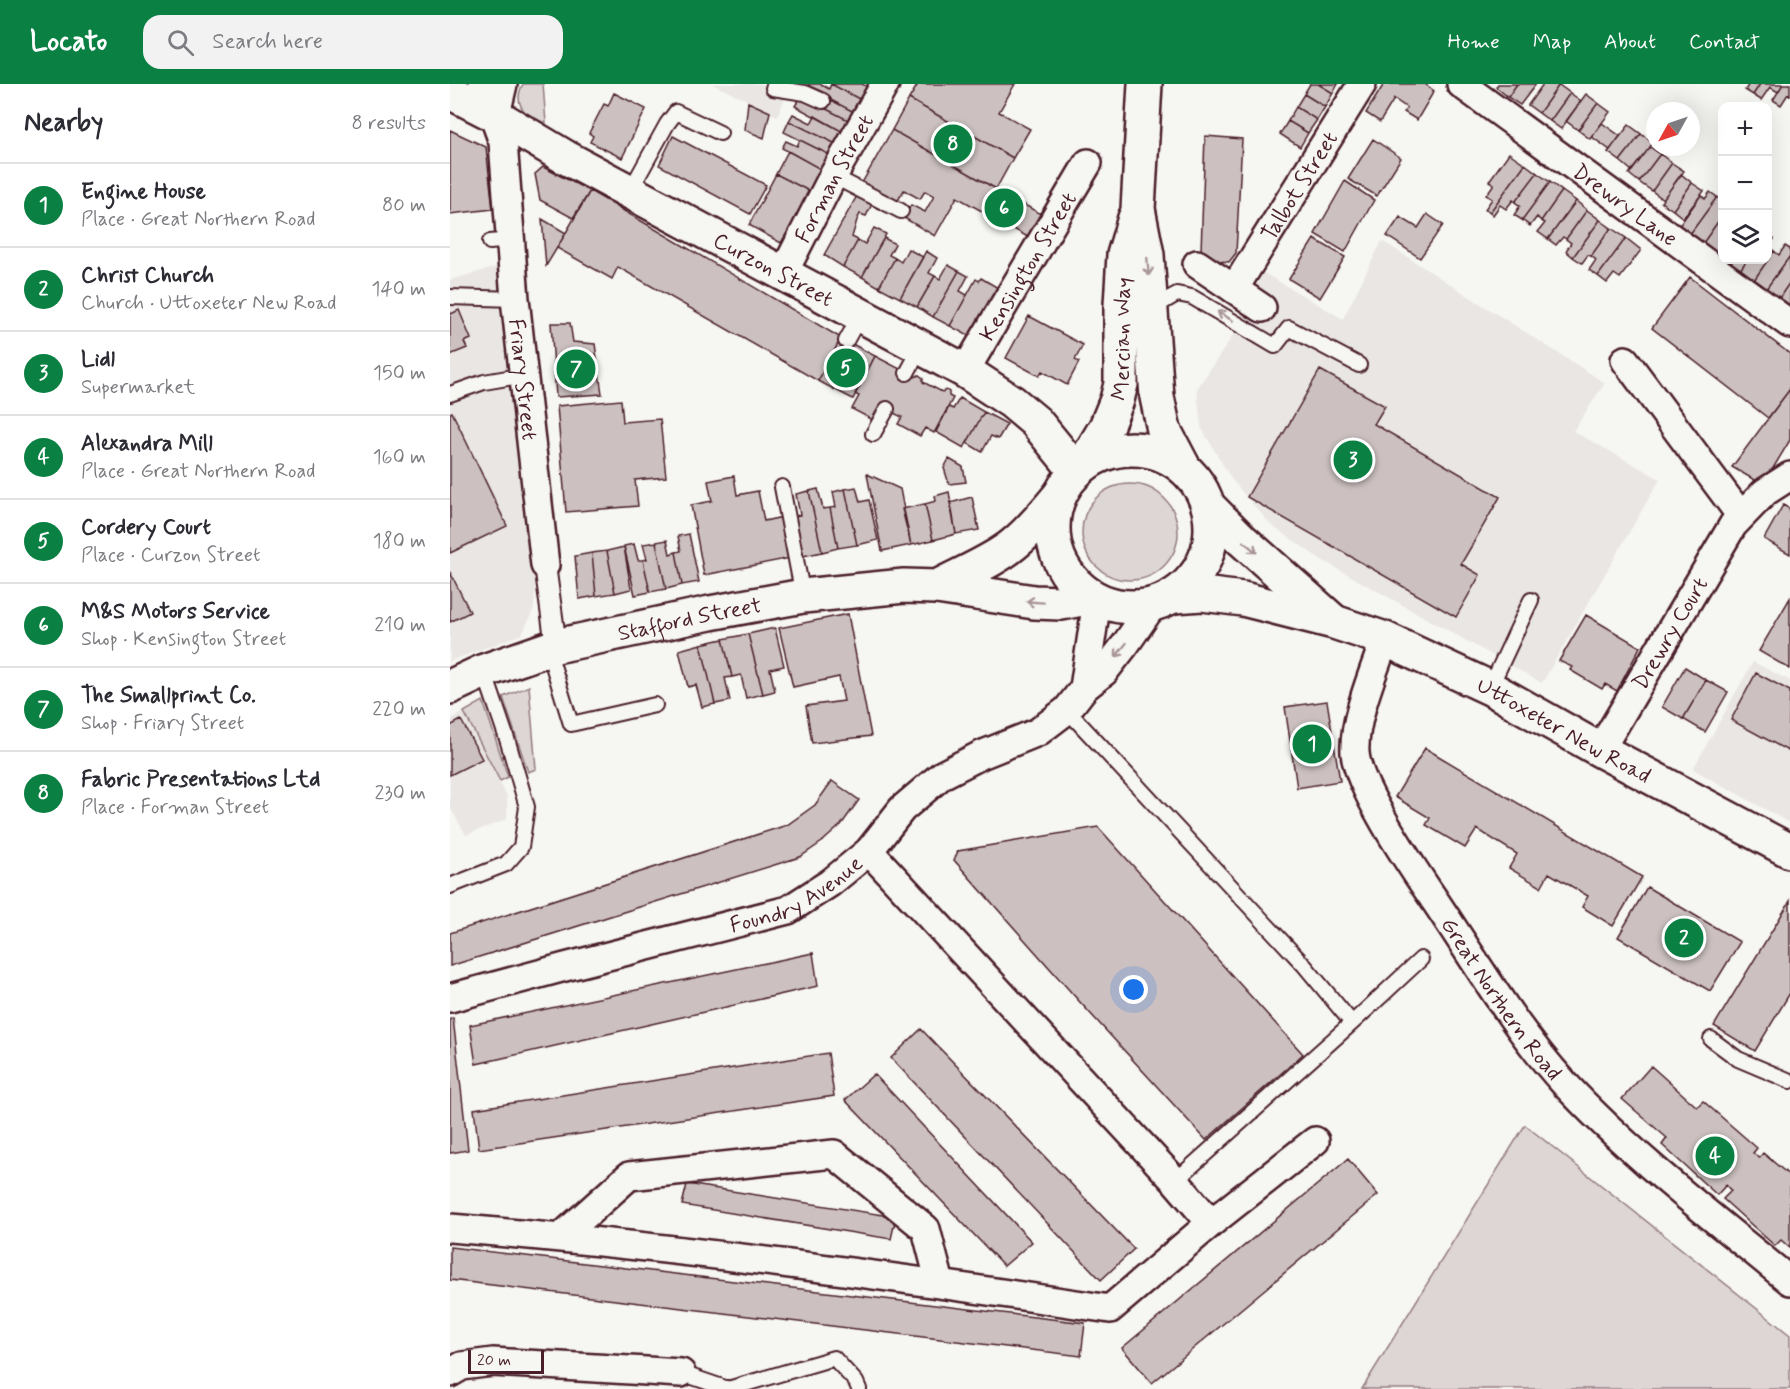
<!DOCTYPE html>
<meta charset="utf-8">
<style>
body{margin:0;font-family:Mynerve,sans-serif;background:#f2f2f3;color:#2b2b33}
.controls{position:absolute;right:18px;top:18px;display:grid;overflow:hidden;border-radius:12px;box-shadow:0 6px 24px #0002}
.controls button{width:54px;height:54px;display:grid;place-items:center;padding:0;border:0;border-bottom:2px solid #e1e1e2;background:#fff;color:#2b2b33;font:30px sans-serif}
.compass{position:absolute;left:1196px;top:18px;width:54px;height:54px;border-radius:50%;background:#fff;box-shadow:0 6px 24px #0002;rotate:230deg}
.scale{position:absolute;left:18px;bottom:15px;width:76px;box-sizing:border-box;padding-left:6px;border:3px solid #4a1f2b;border-top:0;font-size:16px;line-height:21px;white-space:nowrap;color:#4a1f2b;-webkit-text-stroke:4px #f6f6f2;paint-order:stroke}
.you{position:absolute;left:684px;top:906px;width:21px;height:21px;margin:-15px;border:4px solid #fff;border-radius:50%;background:#1a73e8;box-shadow:0 0 0 9px #1a73e833}
.badge{display:grid;place-items:center;width:39px;height:39px;border-radius:50%;background:#0b8043;color:#fff;font-size:20px;font-weight:700}
.pin{position:absolute;translate:-50% -50%;border:3px solid #fff;box-shadow:0 2px 6px #0006}
.list{margin:0;padding:0;list-style:none}
h2{display:flex;justify-content:space-between;align-items:center;height:78px;margin:0;padding:0 24px;font-size:26px}
h2 small{font-size:20px;font-weight:400;color:#7c7c81}
.list li{display:grid;grid-template-columns:39px 1fr auto;gap:18px;align-items:center;box-sizing:border-box;height:84px;padding:0 24px;border-top:2px solid #e1e1e2}
.list b{display:block;font-size:22px;white-space:nowrap}
.list p{margin:0;font-size:20px;white-space:nowrap;color:#7c7c81}
.list em{font-size:20px;font-style:normal;color:#7c7c81}
.icon{flex:none;width:33px;height:33px;fill:none;stroke:currentColor;stroke-width:2;stroke-linecap:round;stroke-linejoin:round}
.map{position:relative;flex:none;width:1340px;height:1305px;overflow:hidden}
header{display:flex;align-items:center;gap:36px;box-sizing:border-box;height:84px;padding:0 30px;background:#0b8043;color:#fff}
header strong{font-size:28px}
nav{display:flex;gap:33px;margin-inline-start:auto;font-size:21px}
.search{width:420px;height:54px;background:#f2f2f3;display:flex;align-items:center;gap:15px;box-sizing:border-box;padding:0 21px;border-radius:18px;color:#7c7c81;font-size:22px}
main{display:flex}
aside{flex:1;background:#fff}
.map>svg:first-child{display:block}
.built{fill:#e9e6e3}
.green{fill:#ddd6d5;stroke:#947a80;stroke-width:1.5}
.building{fill:#ccc1c0;stroke:#4a1f2b;stroke-width:1.5}
.lines{fill:none;stroke-linecap:round;stroke-linejoin:round}
.service-casing{stroke:#4a1f2b;stroke-width:18}
.pedestrian-casing{stroke:#4a1f2b;stroke-width:24}
.minor-casing{stroke:#4a1f2b;stroke-width:32}
.tertiary-casing{stroke:#4a1f2b;stroke-width:38}
.primary-casing{stroke:#4a1f2b;stroke-width:38}
.service{stroke:#f6f6f2;stroke-width:14}
.pedestrian{stroke:#f6f6f2;stroke-width:20}
.minor{stroke:#f6f6f2;stroke-width:27}
.tertiary{stroke:#f6f6f2;stroke-width:33}
.primary{stroke:#f6f6f2;stroke-width:33}
.oneway{stroke:#a99598}
.labels{text-anchor:middle;stroke-width:5;stroke-linejoin:round;paint-order:stroke}
.street-label{font-size:22px;fill:#4a1f2b;stroke:#f6f6f2}
</style>
<header>
<strong>Locato</strong>
<div class="search"><svg class="icon" aria-label="search" viewBox="0 0 24 24"><circle cx="10" cy="10" r="6"/><path d="M15 15l6 6"/></svg>Search here</div>
<nav><a>Home</a><a>Map</a><a>About</a><a>Contact</a></nav>
</header>
<main>
<aside>
<h2>Nearby<small>8 results</small></h2>
<ul class="list">
<li><span class="badge">1</span><div><b>Engine House</b><p>Place · Great Northern Road</p></div><em>80 m</em></li>
<li><span class="badge">2</span><div><b>Christ Church</b><p>Church · Uttoxeter New Road</p></div><em>140 m</em></li>
<li><span class="badge">3</span><div><b>Lidl</b><p>Supermarket</p></div><em>150 m</em></li>
<li><span class="badge">4</span><div><b>Alexandra Mill</b><p>Place · Great Northern Road</p></div><em>160 m</em></li>
<li><span class="badge">5</span><div><b>Cordery Court</b><p>Place · Curzon Street</p></div><em>180 m</em></li>
<li><span class="badge">6</span><div><b>M&amp;S Motors Service</b><p>Shop · Kensington Street</p></div><em>210 m</em></li>
<li><span class="badge">7</span><div><b>The Smallprint Co.</b><p>Shop · Friary Street</p></div><em>220 m</em></li>
<li><span class="badge">8</span><div><b>Fabric Presentations Ltd</b><p>Place · Forman Street</p></div><em>230 m</em></li>
</ul>
</aside>
<div class="map">
<svg width="1340" height="1305" viewBox="0 0 1340 1305">
<rect width="100%" height="100%" fill="#f6f6f2"/>
<filter id="ink" filterUnits="userSpaceOnUse"><feTurbulence type="fractalNoise" baseFrequency=".0167" numOctaves="2"/><feDisplacementMap in="SourceGraphic" scale="12" xChannelSelector="R" yChannelSelector="G"/><feConvolveMatrix kernelMatrix="1 2 1 2 8 2 1 2 1" color-interpolation-filters="sRGB"/></filter>
<g filter="url(#ink)">
<path class="built" d="M262,0H348L357,4L337,10L327,32L320,29L314,54L295,46L297,16Z
M932,157L1155,299L1123,347L1210,395L1092,599L872,476L821,441L782,396L751,343L747,305L780,256L812,188L893,235Z
M50,182L86,482L84,524L72,550L0,577V196Z
M1303,578L1340,597V739L1243,685Z
M14,628L57,713V735L16,751L0,723V636Z"/>
<path class="green" d="M73,0H93L96,39C76,35 62,20 73,0Z
M632 448a48 48 0 1 1 96 0a48 48 0 1 1-96 0Z
M79,602L86,685L78,688L53,613Z
M33,617L58,693L50,697L14,628Z
M1075,1041L1340,1251V1305H912Z"/>
<path class="building" d="M359,0H370L379,5L381,0L413,17L406,29L357,4Z
M381,0H412L420,4L413,17Z
M468,0H565L549,28L580,45L563,74L459,15Z
M860,0H868L883,9L875,23L854,10Z
M868,0H888L883,9Z
M934,0H975L984,7L967,36L954,28L957,24L944,15L930,38L916,29Z
M1048,0H1067L1058,13L1046,3Z
M1067,0H1086L1070,21L1058,13Z
M1093,0L1109,1L1089,29L1078,21Z
M1299,0H1310L1303,11L1295,6Z
M1310,0H1333L1328,8L1320,3L1311,16L1303,11Z
M1333,0H1340V11L1338,10L1331,21L1323,16Z
M1109,1L1120,9L1100,37L1089,29Z
M164,9L196,25L172,74L140,58L143,52L139,49L154,20L158,22Z
M1120,9L1131,17L1111,45L1100,37Z
M854,10L875,23L867,36L846,23Z
M1136,10L1148,19L1128,46L1116,37Z
M351,12L402,38L395,49L345,22Z
M375,13L406,29L402,38L370,22Z
M459,15L563,74L546,105L442,46Z
M298,18L320,28L314,54L295,46Z
M1148,19L1160,28L1140,55L1128,46Z
M846,23L867,36L858,49L838,37Z
M343,30L361,39L365,32L395,49L388,61L339,37Z
M339,37L388,61L382,72L334,48Z
M838,37L858,49L850,63L830,50Z
M1152,39L1170,52L1160,66L1142,53Z
M1179,41L1191,50L1170,77L1158,68Z
M0,46L36,63L43,125L0,130Z
M442,46L596,133L583,156L507,113L485,152L454,134L461,121L475,128L484,112L475,107L470,115L454,106L447,118L412,99Z
M1191,50L1203,59L1182,87L1170,77Z
M223,52L316,101L300,130L209,81Z
M755,52L792,55L786,169L779,178L769,177L751,167Z
M923,55L951,74L927,112L898,95Z
M350,56L382,72L374,87L332,64L336,57L347,62Z
M1200,63L1210,70L1189,98L1179,90Z
M338,67L374,87L361,108L326,90Z
M1059,69L1075,80L1040,128L1035,125L1042,115L1036,111L1044,100L1039,97Z
M1210,70L1222,79L1202,107L1189,98Z
M1222,79L1234,87L1213,115L1202,107Z
M1075,80L1087,89L1065,118L1063,116L1056,125L1050,121L1043,131L1040,128Z
M93,83L140,107L123,134L90,116L85,90Z
M1087,89L1100,98L1072,136L1064,131L1070,122L1065,118Z
M326,90L361,108L331,159L299,141Z
M1231,90L1242,99L1223,126L1211,118Z
M895,97L924,116L895,168L865,150Z
M1100,98L1112,107L1091,137L1087,133L1080,142L1072,136Z
M1242,99L1254,107L1233,134L1223,126Z
M140,107L391,254L368,297L168,183L162,195L107,164Z
M1112,107L1126,117L1098,155L1088,148L1095,139L1091,137Z
M1260,108L1267,113L1240,150L1229,142L1251,111L1255,115Z
M408,110L423,118L416,132L410,130L407,136L402,153L408,156L393,183L374,171Z
M1267,113L1272,116V120L1269,126L1272,128V132L1253,159L1240,150Z
M1126,117L1137,126L1116,155L1113,153L1106,161L1098,155Z
M1137,126L1150,136L1123,173L1116,167L1121,159L1116,155Z
M977,130L993,141L970,174L937,152L950,133L968,144Z
M1272,132V158L1265,168L1253,159Z
M92,135L116,149L96,182Z
M1150,136L1161,144L1141,172L1138,171L1132,179L1123,173Z
M424,144L436,150L412,193L393,183L408,156L415,160Z
M1161,144L1176,154L1148,192L1139,186L1146,176L1141,172Z
M1318,150L1324,155L1318,162L1324,167L1304,196L1290,186L1297,176H1318Z
M434,154L445,160L439,171L445,174L429,203L412,193Z
M1176,154L1191,166L1170,194L1164,190L1157,199L1148,192Z
M864,155L895,173L870,214L839,195Z
M1335,162L1340,165V172L1316,205L1304,196L1324,167L1329,171Z
M458,165L473,173L450,214L429,203L445,174L451,178Z
M476,167L487,174L479,189L485,192L467,223L450,214Z
M1340,172V198L1329,214L1316,205Z
M1276,176H1297L1290,186Z
M498,181L509,187L483,233L467,223L485,192L490,195Z
M509,187L518,192L510,207L517,211L500,242L483,233Z
M1240,193L1340,270V305L1318,334L1202,244Z
M531,194L555,208L528,257L500,242L526,195L529,197Z
M1340,198V222L1329,214Z
M9,226L21,255L14,258L17,264L0,271V228L1,230Z
M579,232L633,261L625,276L629,278L617,301L592,287L589,292L556,274Z
M101,239H120L123,258L145,260L152,310L106,313Z
M391,254L425,272L403,315L368,297Z
M425,272L465,293L469,291L473,294V298L492,308L496,306L499,308V312L503,314L484,349L475,344L470,352L448,340L452,333L432,323L425,337L402,325L409,312L405,310Z
M870,286L935,322L924,340L1050,413L1011,480L1030,491L1006,533L797,413Z
M1340,305V356L1313,401L1282,383Z
M510,314L534,328L514,364L486,348L499,323L503,325Z
M171,316L173,338L210,335L216,393L185,396L188,422L116,428L107,322Z
M2,328L57,442L0,469V329Z
M534,328L557,340L548,355L541,352L532,368L517,359Z
M499,375L513,383L516,398L499,400L494,384Z
M417,390L450,405L461,461L432,467Z
M284,392L287,411L308,407L314,437L333,433L341,474L254,491L241,421L262,417L258,397Z
M406,403L410,418L419,416L428,456L407,461L395,405Z
M368,405L373,425L380,424L388,464L372,468L359,407Z
M395,405L407,461L388,464L380,424L386,423L383,408Z
M359,407L372,468L353,472L344,432L350,431L346,410Z
M499,408L506,450L483,456L475,420L486,417L485,412Z
M522,413L529,446L506,450L500,419Z
M475,420L483,456L461,461L452,425Z
M1333,421L1340,425V470L1314,455Z
M239,450L249,498L232,501L226,468L231,467L228,452Z
M217,456L220,470L226,468L232,501L216,505L206,458Z
M206,458L216,505L200,508L193,476L197,475L193,460Z
M184,460L188,476H193L200,508L185,511L174,462Z
M174,463L181,505L165,509L157,467Z
M157,467L165,509L146,512L142,469Z
M142,469L146,512L129,515L125,472Z
M0,488L20,528L0,538Z
M1340,514V585L1309,567Z
M398,530L421,652L362,659L356,622L394,617L389,593L343,603L329,544Z
M1136,531L1190,563L1167,607L1155,600L1152,605L1120,586L1122,583L1109,577Z
M325,544L334,582L320,585L325,607L313,610L298,550Z
M298,550L313,610L296,614L291,591L282,593L273,555Z
M273,555L282,593L275,594L280,617L265,620L251,560Z
M251,560L265,620L252,623L246,601L238,603L229,566Z
M1235,583L1256,596L1233,635L1212,623Z
M1306,589L1340,607L1338,667L1281,636Z
M1256,596L1278,608L1255,648L1233,635Z
M877,617L890,697L847,704L835,623Z
M11,636L32,675L0,691V642Z
M975,664L1192,793L1163,842L1132,823L1138,812L1099,789L1091,803L1059,784L1067,770L1027,745L1015,764L976,741L980,734L945,713Z
M382,697L409,716L391,741L372,758L350,773L0,882V849L337,741L365,721Z
M648,743L853,970L756,1056L628,916L504,776L508,767Z
M1197,803L1290,858L1260,907L1168,853Z
M1340,817V909L1305,967L1264,942Z
M363,869L368,902L26,980L20,941Z
M3,934L18,1066L0,1069V935Z
M471,945L684,1165L651,1196L441,974Z
M378,969L384,1012L29,1065L24,1025Z
M1201,982L1247,1023L1253,1017L1307,1064L1303,1069L1309,1074L1313,1069L1340,1092V1164L1331,1156L1325,1162L1273,1115L1281,1107L1276,1101L1267,1111L1212,1061L1217,1054L1172,1015Z
M424,990L582,1158L554,1182L395,1016Z
M898,1075L928,1111L702,1299L672,1264Z
M237,1100L446,1133L441,1155L232,1121Z
M0,1163L635,1239L631,1272L0,1196Z"/>
<g class="lines">
<g class="service-casing">
<path id="service" d="M323,4L355,9L373,17
M383,92L451,127
M180,107L217,40L226,28L270,49
M40,158L61,156
M0,213L65,215
M703,224L727,210L742,213L825,262L839,244L909,281
M396,257L411,230
M457,289L471,263
M0,310L34,298L75,291
M423,350L437,325
M332,403L353,512
M98,565L121,640L205,621
M1040,604L1081,516
M617,626L854,881L902,939
M0,802L56,780L71,763L77,723L58,658L34,587
M1261,955L1288,975L1340,997
M725,1097L902,939L971,875
M231,1289L278,1305L384,1274L406,1298L409,1305"/>
</g>
<g class="pedestrian-casing">
<path id="pedestrian" d="M95,481L106,562"/>
</g>
<g class="minor-casing">
<g id="minor">
<path id="s1" d="M32,0L53,58L65,215L95,481"/>
<path id="s2" d="M1011,0L1340,240"/>
<path d="M747,180L812,224"/>
<path id="s3" d="M334,188L383,92L435,0"/>
<path id="s4" d="M784,205L912,0"/>
<path d="M1175,276L1291,432"/>
<path id="s5" d="M515,287L638,79"/>
<path id="s6" d="M935,555C924,587 903,636 905,669C908,703 958,777 979,808C1023,872 1062,942 1115,1000C1183,1073 1264,1134 1340,1197"/>
<path d="M634,604L647,516"/>
<path id="s7" d="M1150,666L1283,441L1315,408L1340,392"/>
<path id="s8" d="M0,914L115,883L338,826L380,799L419,767L452,725L492,691L531,671L588,648L617,626L634,604L654,588L675,561L702,522"/>
<path d="M761,1139L865,1057"/>
<path d="M0,1144C221,1162 441,1192 660,1225L761,1139L725,1097L419,767"/>
<path d="M111,1153L179,1092L384,1070L476,1145L490,1199"/>
<path d="M0,1289L12,1282L43,1278L231,1289"/>
</g>
</g>
<g class="tertiary-casing">
<g id="tertiary">
<path id="s9" d="M0,8L43,30L115,73L515,287L562,318L586,338L626,387"/>
<path d="M43,30L50,0"/>
</g>
</g>
<g class="primary-casing">
<g id="primary">
<path d="M695,0L688,125L697,171L707,313L714,346L734,384"/>
<circle cx="682" cy="444" r="79"/>
<path id="s10" d="M634,380L656,343L667,316L671,300V221L674,171L685,134"/>
<path d="M759,423L792,456L881,535"/>
<path d="M487,503C511,490 544,477 564,460C581,446 595,429 609,412"/>
<path id="s11" d="M724,512L752,510L793,515L884,538L935,555L1040,604L1150,666L1340,767"/>
<path id="s12" d="M0,603L34,587L106,562L260,529L353,512L454,502L487,503L584,518L611,519L642,513"/>
</g>
</g>
<use href="#service" class="service"/>
<use href="#pedestrian" class="pedestrian"/>
<use href="#minor" class="minor"/>
<use href="#tertiary" class="tertiary"/>
<use href="#primary" class="primary"/>
</g>
<defs><path id="oneway-shaft" d="M-6 0H5M1.5-3L5.5 0L1.5 3" fill="none" stroke-width="1.6" stroke-linecap="round" stroke-linejoin="round" transform="scale(1.5)"/></defs>
<g class="oneway">
<use href="#oneway-shaft" transform="translate(698 183) rotate(85)"/>
<use href="#oneway-shaft" transform="translate(775 232) rotate(-149)"/>
<use href="#oneway-shaft" transform="translate(800 463) rotate(40)"/>
<use href="#oneway-shaft" transform="translate(585 518) rotate(-176)"/>
<use href="#oneway-shaft" transform="translate(671 566) rotate(128)"/>
</g>
</g>
<g class="labels">
<g class="street-label">
<text dy="8" stroke="none"><textPath href="#s3" startOffset="106">Forman Street</textPath></text>
<text dy="8" stroke="none"><textPath href="#s4" startOffset="122">Talbot Street</textPath></text>
<text dy="8" stroke="none"><textPath href="#s2" startOffset="204">Drewry Lane</textPath></text>
<text dy="8" stroke="none"><textPath href="#s9" startOffset="369">Curzon Street</textPath></text>
<text dy="8" stroke="none"><textPath href="#s5" startOffset="122">Kensington Street</textPath></text>
<text dy="8" stroke="none"><textPath href="#s10" startOffset="134">Mercian Way</textPath></text>
<text dy="8" stroke="none"><textPath href="#s1" startOffset="300">Friary Street</textPath></text>
<text dy="8" stroke="none"><textPath href="#s12" startOffset="250">Stafford Street</textPath></text>
<text dy="8" stroke="none"><textPath href="#s7" startOffset="136">Drewry Court</textPath></text>
<text dy="8" stroke="none"><textPath href="#s11" startOffset="418">Uttoxeter New Road</textPath></text>
<text dy="8" stroke="none"><textPath href="#s8" startOffset="363">Foundry Avenue</textPath></text>
<text dy="8" stroke="none"><textPath href="#s6" startOffset="406">Great Northern Road</textPath></text>
</g>
</g>
</svg>
<div class="controls">
<button>+</button>
<button>−</button>
<button><svg class="icon" aria-label="layers" viewBox="0 0 24 24"><path d="M12 4l9 5-9 5-9-5zM3 14l9 5 9-5"/></svg></button>
</div>
<svg class="compass" viewBox="-18 -18 36 36"><path d="M0-13l5 13h-10z" fill="#e53935"/><path d="M0 13l5-13h-10z" fill="#7c7c81"/></svg>
<div class="scale">20 m</div>
<div class="you"></div>
<div class="pin badge" style="left:862px;top:660px">1</div>
<div class="pin badge" style="left:1234px;top:854px">2</div>
<div class="pin badge" style="left:903px;top:376px">3</div>
<div class="pin badge" style="left:1265px;top:1072px">4</div>
<div class="pin badge" style="left:396px;top:284px">5</div>
<div class="pin badge" style="left:554px;top:124px">6</div>
<div class="pin badge" style="left:126px;top:285px">7</div>
<div class="pin badge" style="left:503px;top:60px">8</div>
</div>
</main>
